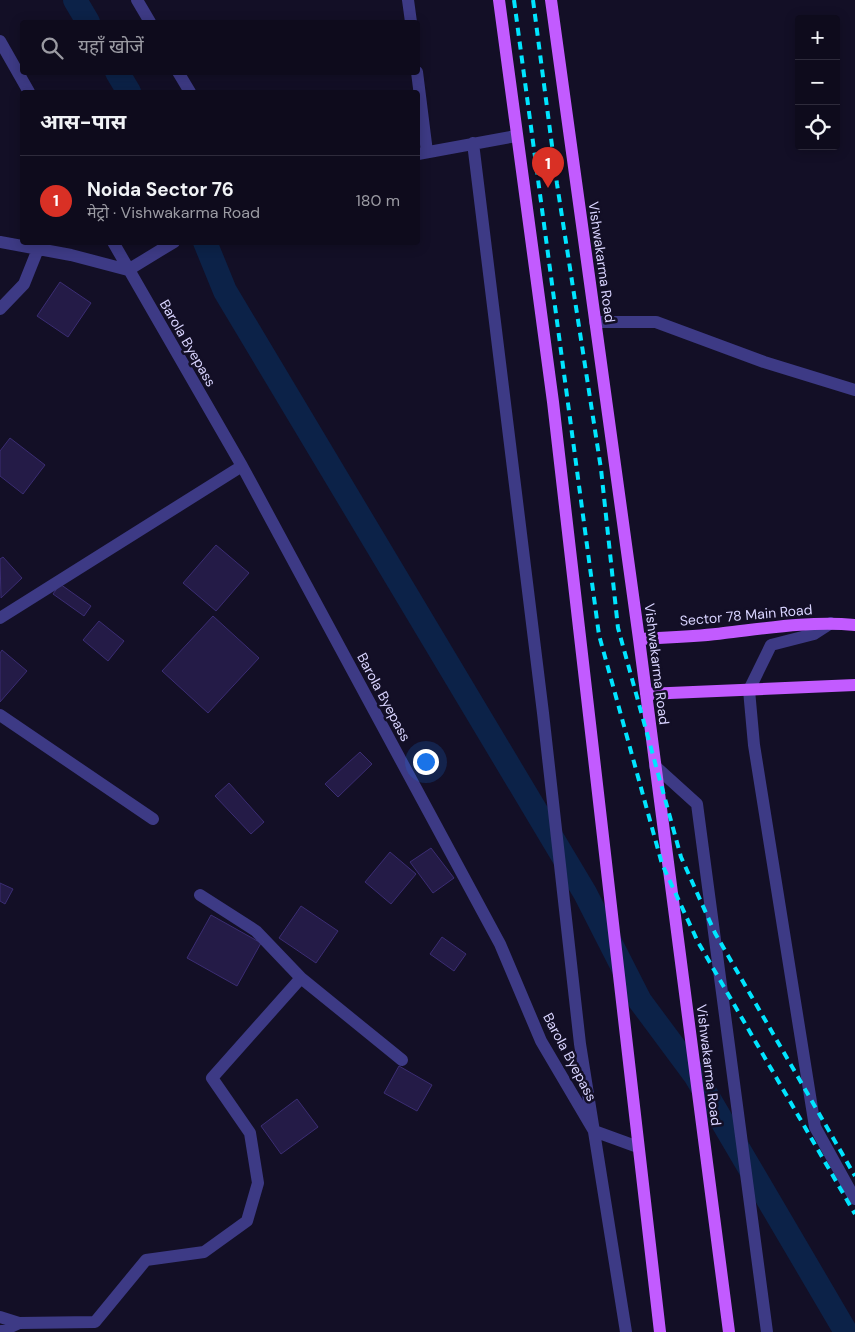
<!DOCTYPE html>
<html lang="hi">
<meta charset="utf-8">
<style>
body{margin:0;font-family:"DM Sans","Noto Sans Devanagari",sans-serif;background:#1c1929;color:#f1f3f6}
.controls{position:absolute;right:15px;top:15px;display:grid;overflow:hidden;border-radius:5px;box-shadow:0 2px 12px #0003}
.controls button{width:45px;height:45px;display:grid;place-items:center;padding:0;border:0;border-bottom:1px solid #2e2b3b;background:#0e0b1c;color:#f1f3f6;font:25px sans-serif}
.you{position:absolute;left:425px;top:761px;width:18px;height:18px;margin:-12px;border:4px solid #fff;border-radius:50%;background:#1a73e8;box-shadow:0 0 0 8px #1a73e833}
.badge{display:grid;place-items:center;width:32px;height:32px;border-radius:50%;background:#d93025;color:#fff;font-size:16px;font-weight:700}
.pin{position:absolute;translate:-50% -41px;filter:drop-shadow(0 1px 2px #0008)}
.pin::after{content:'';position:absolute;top:26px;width:18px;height:15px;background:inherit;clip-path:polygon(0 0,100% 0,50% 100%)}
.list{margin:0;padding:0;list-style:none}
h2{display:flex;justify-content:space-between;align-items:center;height:65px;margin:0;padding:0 20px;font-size:21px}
h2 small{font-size:16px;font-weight:400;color:#9b9ba3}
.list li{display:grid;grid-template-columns:32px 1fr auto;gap:15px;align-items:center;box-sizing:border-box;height:90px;padding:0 20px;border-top:1px solid #2e2b3b}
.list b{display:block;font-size:19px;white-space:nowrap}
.list p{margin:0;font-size:16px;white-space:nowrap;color:#9b9ba3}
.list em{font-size:16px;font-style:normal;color:#9b9ba3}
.icon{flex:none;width:28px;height:28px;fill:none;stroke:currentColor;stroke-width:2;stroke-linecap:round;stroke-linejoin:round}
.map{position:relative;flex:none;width:855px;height:1332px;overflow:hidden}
.search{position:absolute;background:#0e0b1c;box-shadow:0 2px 12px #0003;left:20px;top:20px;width:400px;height:55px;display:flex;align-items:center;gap:12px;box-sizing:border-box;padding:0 18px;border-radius:5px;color:#9b9ba3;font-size:19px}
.panel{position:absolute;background:#0e0b1c;box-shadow:0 2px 12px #0003;left:20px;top:90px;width:400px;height:155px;border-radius:5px}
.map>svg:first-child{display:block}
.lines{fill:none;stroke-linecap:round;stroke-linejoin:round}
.canal{stroke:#0c2248;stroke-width:24}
.building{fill:#241b47;stroke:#3b2d73}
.minor{stroke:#3d3a85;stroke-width:12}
.major{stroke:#c25bff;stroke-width:12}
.rail{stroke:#00e5ff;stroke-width:4;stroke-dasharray:8 6;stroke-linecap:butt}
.labels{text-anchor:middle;stroke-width:5;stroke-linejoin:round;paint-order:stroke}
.street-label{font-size:14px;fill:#d9d4ff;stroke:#130f26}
</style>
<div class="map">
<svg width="855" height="1332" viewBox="0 0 855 1332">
<rect width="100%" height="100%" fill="#130f26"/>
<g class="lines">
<path class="canal" d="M75,0L88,22
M117,72L129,92
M205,242L225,291L585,893L640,1001L695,1075L846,1332"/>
</g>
<path class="building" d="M60,282L91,303L68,337L37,316Z
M10,438L45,465L23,494L0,476V451Z
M216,545L249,573L216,611L183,583Z
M3,557L22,578L1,598L0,559Z
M60,584L91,606L84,616L53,594Z
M213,616L259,658L208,713L162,671Z
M99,621L124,641L108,661L83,640Z
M2,650L27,671L0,702V653Z
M360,752L372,764L338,797L325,784Z
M229,783L264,822L251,834L215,796Z
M431,848L454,878L433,893L410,862Z
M390,852L416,874L391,904L365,882Z
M0,883L13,889L5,904L0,901Z
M301,906L338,931L316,963L279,938Z
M211,915L261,943L237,986L187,958Z
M442,937L466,954L454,971L430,954Z
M399,1066L432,1085L417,1111L384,1093Z
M297,1099L318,1127L281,1154L261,1126Z"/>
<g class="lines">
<path class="minor" d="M137,0L150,22
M408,0L411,22
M0,41L29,92
M178,72L190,92
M417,72L427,152
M473,143L543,713L580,1044L626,1332
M418,154L516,136
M0,242L71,255L128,270L174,242
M113,242L242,466L500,944L541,1041L594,1131L638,1147
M0,309L24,284L38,249
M595,322H656L764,362L855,390
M0,618L242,466
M831,623L814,634L771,645L749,690L754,745L815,1127L855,1199
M0,715L153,819
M655,766L697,804L767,1332
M200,895L256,931L301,978L402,1060
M0,1317L19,1323L95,1322L146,1260L204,1252L247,1221L258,1183L250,1133L212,1078L301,978
M0,1332L19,1323"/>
<path class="major" d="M499,0L553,402L660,1332
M551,0L639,639L729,1332
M639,639C667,637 696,637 724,633C768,628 811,621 855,625
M646,694L855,685"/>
<path class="rail" d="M514,0L599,635L662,864L698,942L855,1214
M533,0L557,184L601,469L618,628L681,857L715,933L855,1176"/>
</g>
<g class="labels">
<g class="street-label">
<text transform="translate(602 262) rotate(82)" y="5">Vishwakarma Road</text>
<text transform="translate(188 343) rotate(60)" y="5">Barola Byepass</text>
<text transform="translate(746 615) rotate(-5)" y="5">Sector 78 Main Road</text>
<text transform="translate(657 664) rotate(83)" y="5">Vishwakarma Road</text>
<text transform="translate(384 697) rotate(62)" y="5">Barola Byepass</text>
<text transform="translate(570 1057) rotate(62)" y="5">Barola Byepass</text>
<text transform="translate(709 1065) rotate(83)" y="5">Vishwakarma Road</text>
</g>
</g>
</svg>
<div class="controls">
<button>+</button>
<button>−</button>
<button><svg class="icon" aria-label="locate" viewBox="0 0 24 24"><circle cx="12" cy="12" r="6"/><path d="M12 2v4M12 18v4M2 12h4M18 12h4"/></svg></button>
</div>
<div class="you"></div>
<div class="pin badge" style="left:548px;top:188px">1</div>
<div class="search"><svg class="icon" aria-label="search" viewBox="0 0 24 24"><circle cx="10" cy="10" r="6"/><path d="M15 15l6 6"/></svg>यहाँ खोजें</div>
<section class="panel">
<h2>आस-पास<small></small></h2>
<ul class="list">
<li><span class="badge">1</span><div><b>Noida Sector 76</b><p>मेट्रो · Vishwakarma Road</p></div><em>180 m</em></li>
</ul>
</section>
</div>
